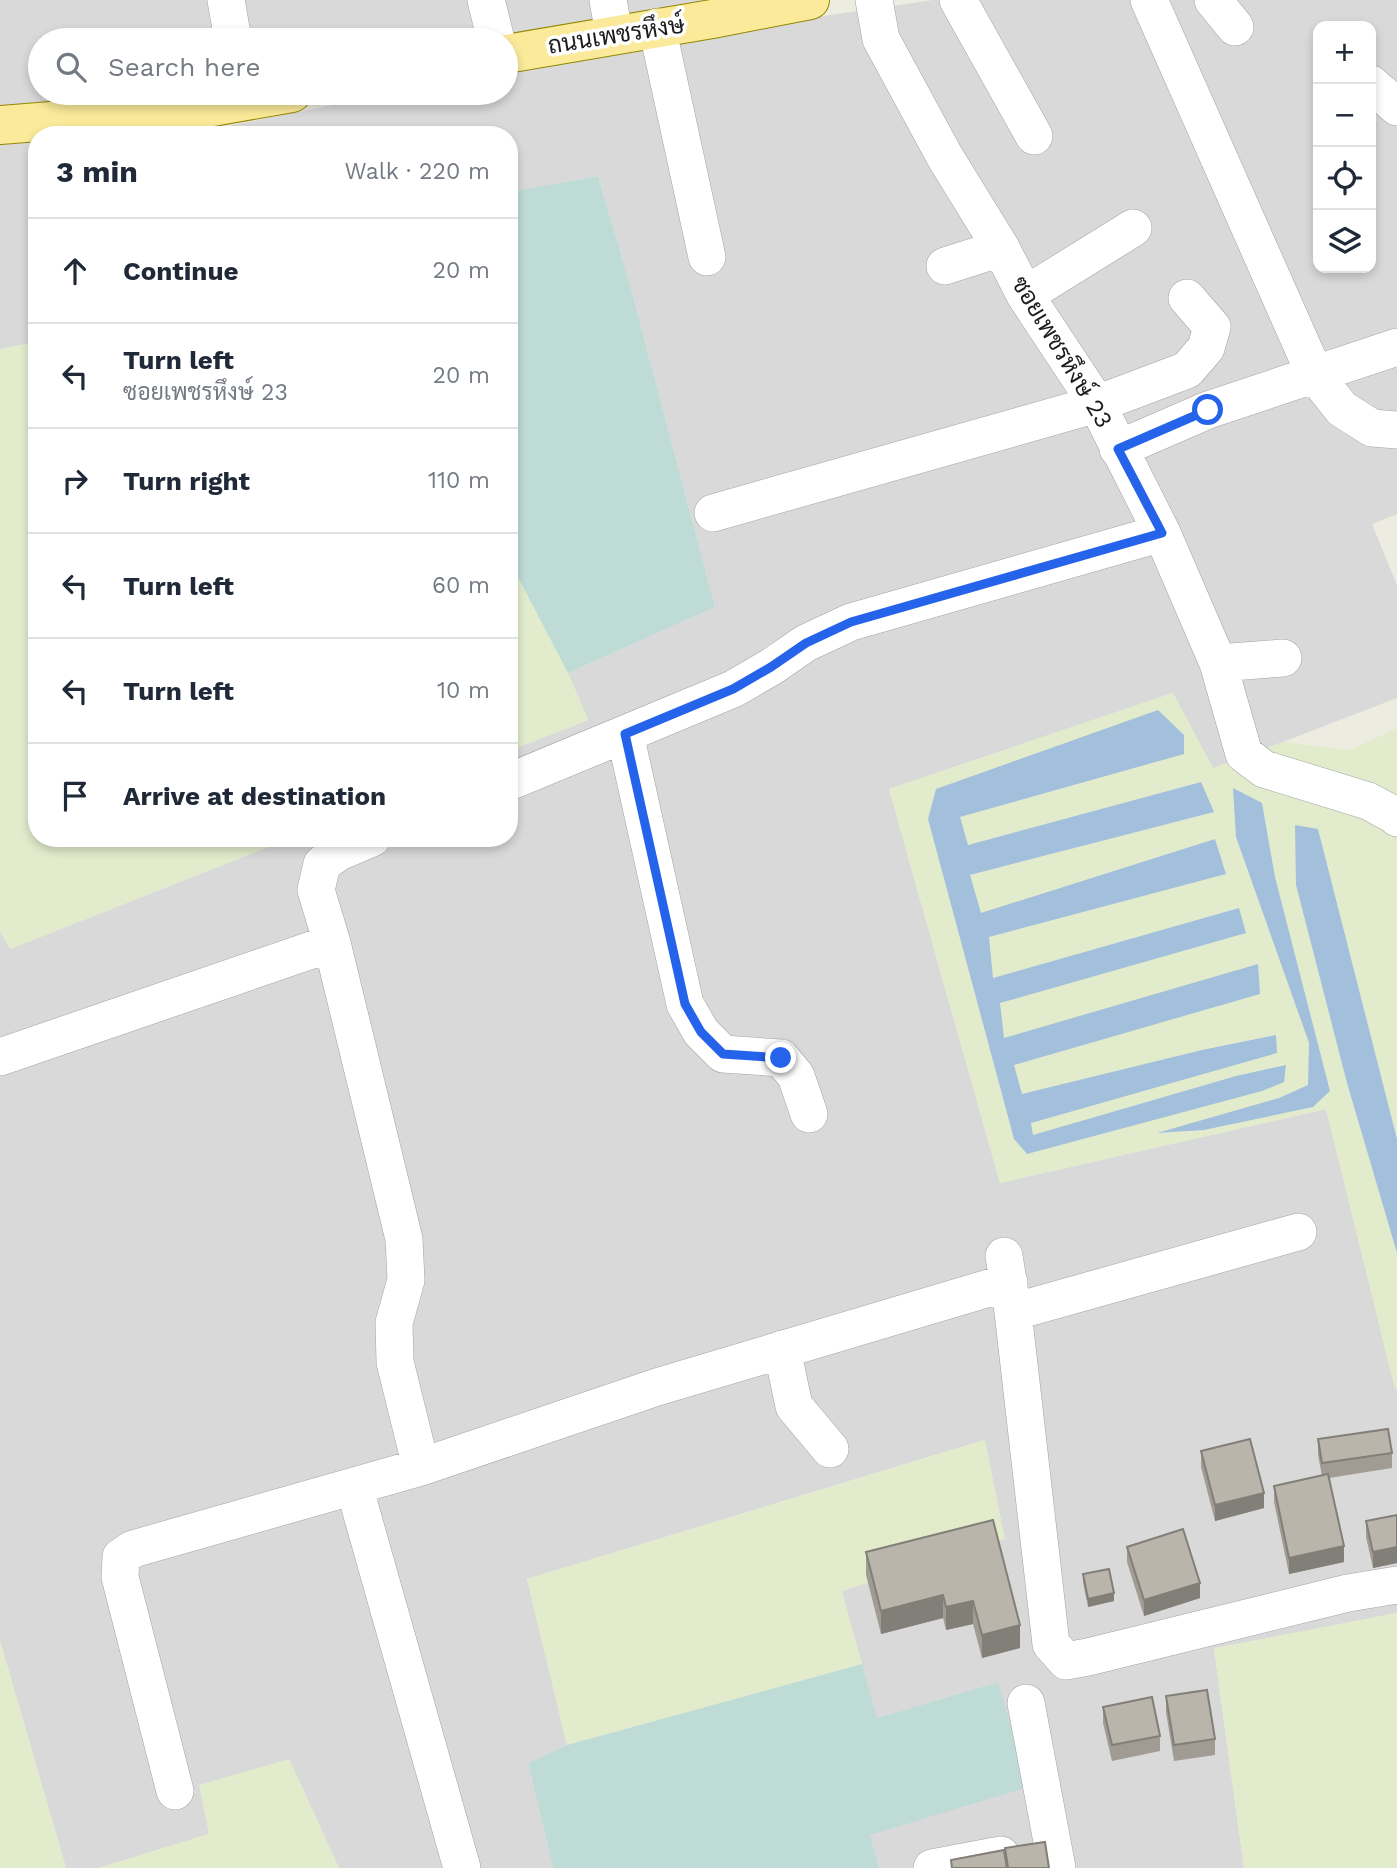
<!DOCTYPE html>
<meta charset="utf-8">
<style>
body{margin:0;font-family:"Work Sans",Sarabun,sans-serif;background:#f2f2f3;color:#1f2937}
.controls{position:absolute;right:21px;top:21px;display:grid;overflow:hidden;border-radius:14px;box-shadow:0 4px 10px #0003}
.controls button{width:63px;height:63px;display:grid;place-items:center;padding:0;border:0;border-bottom:2px solid #e0e1e3;background:#fff;color:#1f2937;font:35px sans-serif}
.stop{position:absolute;width:21px;height:21px;margin:-16px;border:5px solid #2563eb;border-radius:50%;background:#fff}
.stop.end{background:#2563eb;border-color:#fff;box-shadow:0 2px 7px #0008}
.list{margin:0;padding:0;list-style:none}
h2{display:flex;justify-content:space-between;align-items:center;height:91px;margin:0;padding:0 28px;font-size:30px}
h2 small{font-size:23px;font-weight:400;color:#747a83}
.list li{display:grid;grid-template-columns:46px 1fr auto;gap:21px;align-items:center;box-sizing:border-box;height:105px;padding:0 28px;border-top:2px solid #e0e1e3}
.list b{display:block;font-size:26px;white-space:nowrap}
.list p{margin:0;font-size:23px;white-space:nowrap;color:#747a83}
.list em{font-size:23px;font-style:normal;color:#747a83}
.icon{flex:none;width:38px;height:38px;fill:none;stroke:currentColor;stroke-width:2;stroke-linecap:round;stroke-linejoin:round}
.map{position:relative;flex:none;width:1397px;height:1868px;overflow:hidden}
.search{position:absolute;background:#fff;box-shadow:0 4px 10px #0003;left:28px;top:28px;width:490px;height:77px;display:flex;align-items:center;gap:18px;box-sizing:border-box;padding:0 24px;border-radius:38px;color:#747a83;font-size:26px}
.panel{position:absolute;background:#fff;box-shadow:0 4px 10px #0003;left:28px;top:126px;width:490px;height:721px;border-radius:28px}
.map>svg:first-child{display:block}
.residential{fill:#dad9d9;fill-rule:evenodd}
.farmland{fill:#e2eccc;fill-rule:evenodd}
.wetland{fill:#bedbd5}
.water{fill:#a2bfdb}
.lines{fill:none;stroke-linecap:round;stroke-linejoin:round}
.minor-casing{stroke:#a3a3a3;stroke-width:38}
.major-casing{stroke:#928802;stroke-width:40}
.minor{stroke:#fff;stroke-width:37}
.major{stroke:#fbea99;stroke-width:38}
.wall{fill:#a09c93}
.shaded-wall{fill:#827f78}
.building{fill:#bab5ab;stroke:#827f78;stroke-width:2}
.route{stroke:#2563eb;stroke-width:9}
.labels{text-anchor:middle;stroke-width:7;stroke-linejoin:round;paint-order:stroke}
.street-label{font-size:24px;fill:#1c1c1c;stroke:#fff}
</style>
<div class="map">
<svg width="1397" height="1868" viewBox="0 0 1397 1868">
<rect width="100%" height="100%" fill="#edece1"/>
<path class="residential" d="M0,0H706L485,40H40V93H189L0,109Z
M933,0H1397V514L1372,524L1397,585V698L1213,769L1173,693L889,789L1000,1183L1326,1109L1395,1388L1397,1389V1613L1214,1649L1244,1868H879L870,1835L998,1682L877,1718L841,1591L1004,1539L984,1440L527,1579L567,1745L528,1763L553,1868H339L289,1759L209,1834L99,1868H66L0,1641V931L10,949L291,838H509V751L588,720L568,673L715,607L631,289L598,176L509,192V135H154L198,132L393,93H506V70L708,33ZM1318,26H1371V268H1318Z
M37,142V342L0,349V145Z"/>
<path class="farmland" d="M37,342V838H291L10,949L0,931V349Z
M509,560L568,673L588,720L509,751Z
M1173,693L1213,768L1283,742L1350,750L1397,728V1139L1318,829L1295,825L1296,885L1347,1083L1397,1253V1389H1395L1326,1109L1000,1183L889,789ZM1183,754L960,817L968,845L1201,782L1213,812L970,875L981,914L1215,839L1226,873L989,937L993,979L1238,908L1246,933L1000,1003L1004,1039L1257,964L1259,994L1013,1065L1022,1095L1202,1050L1275,1035L1277,1052L1030,1123L1034,1136L1236,1076L1285,1065L1284,1082L1027,1154L1014,1139L928,819L936,789ZM1262,803L1275,877L1330,1091L1313,1107L1204,1130L1161,1133L1279,1098L1308,1085L1309,1043L1236,837Z
M985,1440L1005,1539L842,1591L862,1664L567,1745L527,1579Z
M1397,1613V1868H1244L1214,1648Z
M0,1641L19,1706L66,1868H0Z
M289,1759L339,1868H99L209,1834L199,1785Z"/>
<path class="wetland" d="M598,176L631,289L715,607L568,673L509,560V192Z
M862,1664L877,1718L998,1682L1028,1787L870,1835L879,1868H553L528,1763L567,1745Z"/>
<path class="water" d="M1158,710L1184,735V754L960,817L968,845L1201,782L1214,812L970,875L981,913L1215,839L1226,874L989,937L993,978L1239,908L1246,933L1000,1003L1004,1038L1258,964L1260,994L1014,1065L1022,1094L1202,1050L1276,1035L1277,1053L1031,1123L1033,1135L1236,1076L1286,1065L1284,1082L1262,1091L1027,1154L1014,1139L928,819L936,789Z
M1233,788L1262,803L1275,877L1330,1091L1313,1107L1204,1130L1157,1133L1279,1098L1308,1085L1309,1043L1236,837Z
M1295,825L1318,829L1397,1139V1253L1347,1083L1296,885Z"/>
<g class="lines">
<g class="minor-casing">
<path id="minor" d="M226,0L233,40
M486,0L496,40
M608,0L614,34
M874,0L881,39L945,157L1001,248L1025,295L1097,404L1162,533L1218,663L1244,754L1264,769L1368,801L1394,815L1397,818
M958,0L1034,136
M1149,0L1315,375L1342,409L1372,428L1397,430
M1213,0L1235,27
M657,27L707,257
M1371,84L1397,107
M945,266L1001,248
M1025,295L1133,228
M1118,449L1208,410L1397,347
M713,513L1097,404L1187,370L1206,348L1212,327L1187,298
M1218,663L1283,658
M625,734L685,1004L701,1032L723,1054L781,1058L796,1076L809,1114
M509,782L733,689L771,667L806,643L851,622L1162,533
M0,1057L332,943
M1004,1256L1013,1312L1051,1644L1066,1661L1088,1657L1348,1593L1397,1585
M1013,1312L1298,1232
M782,1349L794,1406L830,1449
M421,1467L657,1387L1009,1282
M354,1486L462,1868
M1026,1703L1057,1868
M175,1791L120,1577L121,1557L133,1549L421,1467L395,1362L394,1323L406,1280L404,1239L332,943L316,890L322,864L339,852L372,838
M932,1868L1001,1855"/>
</g>
<g class="major-casing">
<path id="major" d="M506,54L712,19L810,0
M0,125L201,109L292,93"/>
</g>
<use href="#minor" class="minor"/>
<use href="#major" class="major"/>
</g>
<path class="wall" d="M1318,1439L1392,1453V1468L1329,1478L1344,1562L1289,1574L1274,1502V1486L1322,1476L1318,1455Z
M1201,1451L1264,1508L1215,1521L1201,1467Z
M1397,1515V1563L1373,1568L1366,1537V1521Z
M993,1520L1020,1648L982,1658L973,1624L946,1630L943,1618L881,1634L866,1575V1552Z
M1127,1547L1200,1598L1144,1616L1127,1562Z
M1083,1574L1114,1601L1088,1607L1083,1582Z
M1166,1696L1215,1739V1755L1174,1761L1166,1712Z
M1103,1707L1160,1736V1751L1112,1761L1103,1723Z"/>
<path class="shaded-wall" d="M1264,1493V1508L1215,1521V1505Z
M1344,1546V1562L1289,1574V1558Z
M1397,1547V1563L1373,1568V1552Z
M1200,1583V1598L1144,1616V1600Z
M1114,1593V1601L1088,1607V1599Z
M943,1595V1618L881,1634V1611Z
M973,1601V1624L946,1630V1607Z
M1020,1625V1648L982,1658V1635Z"/>
<path class="building" d="M1388,1429L1392,1453L1322,1463L1318,1439Z
M1250,1439L1264,1493L1215,1505L1201,1451Z
M1328,1474L1344,1546L1289,1558L1274,1486Z
M1397,1515V1547L1373,1552L1366,1521Z
M993,1520L1020,1625L982,1635L973,1601L946,1607L943,1595L881,1611L866,1552Z
M1183,1529L1200,1583L1144,1600L1127,1547Z
M1109,1569L1114,1593L1088,1599L1083,1574Z
M1207,1690L1215,1739L1174,1745L1166,1696Z
M1152,1697L1160,1736L1112,1745L1103,1707Z
M1045,1842L1049,1868H1008L1005,1848Z
M1004,1850L1007,1868H952L951,1860Z"/>
<g class="lines">
<path class="route" d="M781,1058L723,1054L701,1032L685,1004L625,734L733,689L771,667L806,643L851,622L1162,533L1118,449L1208,410"/>
</g>
<g class="labels">
<g class="street-label">
<text transform="translate(616 35) rotate(-9)" y="8">ถนนเพชรหึงษ์</text>
<text transform="translate(1062 352) rotate(59)" y="8">ซอยเพชรหึงษ์ 23</text>
</g>
</g>
</svg>
<div class="controls">
<button>+</button>
<button>−</button>
<button><svg class="icon" aria-label="locate" viewBox="0 0 24 24"><circle cx="12" cy="12" r="6"/><path d="M12 2v4M12 18v4M2 12h4M18 12h4"/></svg></button>
<button><svg class="icon" aria-label="layers" viewBox="0 0 24 24"><path d="M12 4l9 5-9 5-9-5zM3 14l9 5 9-5"/></svg></button>
</div>
<div class="stop" style="left:1208px;top:410px"></div>
<div class="stop end" style="left:781px;top:1058px"></div>
<div class="search"><svg class="icon" aria-label="search" viewBox="0 0 24 24"><circle cx="10" cy="10" r="6"/><path d="M15 15l6 6"/></svg>Search here</div>
<section class="panel">
<h2>3 min<small>Walk · 220 m</small></h2>
<ul class="list">
<li><svg class="icon" aria-label="ahead" viewBox="0 0 24 24"><path d="M12 20V5M6 11l6-6 6 6"/></svg><div><b>Continue</b></div><em>20 m</em></li>
<li><svg class="icon" aria-label="left" viewBox="0 0 24 24"><path d="M17 20v-9H6M10 6l-5 5 5 5"/></svg><div><b>Turn left</b><p>ซอยเพชรหึงษ์ 23</p></div><em>20 m</em></li>
<li><svg class="icon" aria-label="right" viewBox="0 0 24 24"><path d="M7 20v-9h11M14 6l5 5-5 5"/></svg><div><b>Turn right</b></div><em>110 m</em></li>
<li><svg class="icon" aria-label="left" viewBox="0 0 24 24"><path d="M17 20v-9H6M10 6l-5 5 5 5"/></svg><div><b>Turn left</b></div><em>60 m</em></li>
<li><svg class="icon" aria-label="left" viewBox="0 0 24 24"><path d="M17 20v-9H6M10 6l-5 5 5 5"/></svg><div><b>Turn left</b></div><em>10 m</em></li>
<li><svg class="icon" aria-label="arrive" viewBox="0 0 24 24"><path d="M6 21V4h12l-3 4 3 4H6"/></svg><div><b>Arrive at destination</b></div></li>
</ul>
</section>
</div>
